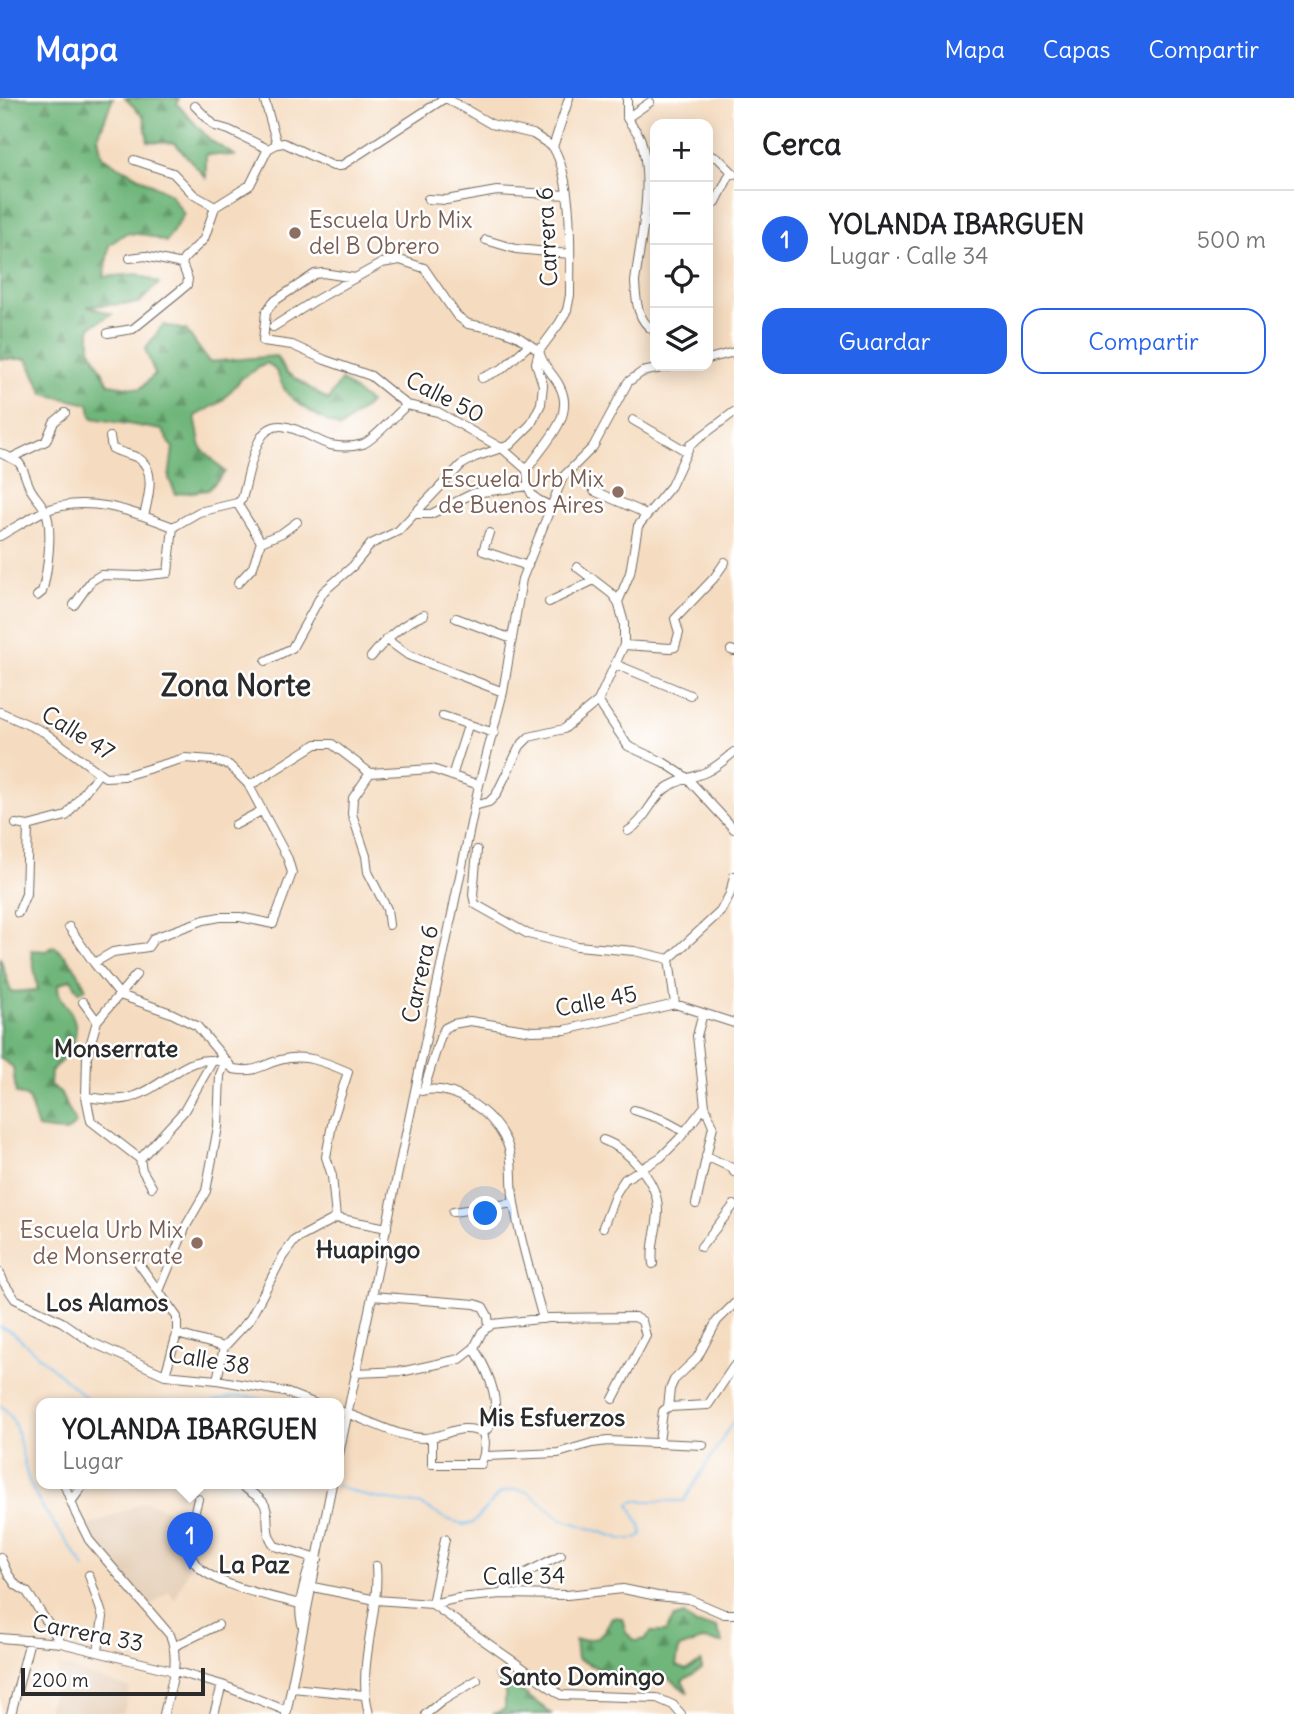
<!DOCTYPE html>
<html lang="es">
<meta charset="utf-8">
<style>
body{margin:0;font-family:Delius,sans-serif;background:#f2f2f2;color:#202124}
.controls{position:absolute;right:21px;top:21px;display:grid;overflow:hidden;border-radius:14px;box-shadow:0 4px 18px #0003}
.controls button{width:63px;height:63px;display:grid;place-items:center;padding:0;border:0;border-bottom:2px solid #e0e0e0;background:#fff;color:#202124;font:35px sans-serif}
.scale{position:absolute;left:21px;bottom:18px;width:184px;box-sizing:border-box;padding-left:7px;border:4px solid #2b2b2b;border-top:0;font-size:19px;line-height:24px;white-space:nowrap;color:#2b2b2b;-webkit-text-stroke:5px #fff;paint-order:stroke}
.you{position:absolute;left:486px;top:1116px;width:24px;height:24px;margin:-18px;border:5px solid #fff;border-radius:50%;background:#1a73e8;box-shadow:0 0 0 10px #1a73e833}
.badge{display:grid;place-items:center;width:46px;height:46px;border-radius:50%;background:#2563eb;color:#fff;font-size:23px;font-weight:700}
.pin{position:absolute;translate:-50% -58px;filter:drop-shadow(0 2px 4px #0008)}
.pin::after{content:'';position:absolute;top:37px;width:24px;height:21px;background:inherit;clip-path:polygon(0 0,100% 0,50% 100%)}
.popup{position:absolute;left:36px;top:1300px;width:308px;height:91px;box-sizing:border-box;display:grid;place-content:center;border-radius:14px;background:#fff;filter:drop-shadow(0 2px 5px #0005);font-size:23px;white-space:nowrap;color:#757577}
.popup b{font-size:26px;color:#202124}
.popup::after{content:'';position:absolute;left:50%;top:100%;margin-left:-14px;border:14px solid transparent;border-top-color:#fff}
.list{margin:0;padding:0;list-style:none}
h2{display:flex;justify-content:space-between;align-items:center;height:91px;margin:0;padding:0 28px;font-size:30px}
h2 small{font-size:23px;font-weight:400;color:#757577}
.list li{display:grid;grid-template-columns:46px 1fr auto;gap:21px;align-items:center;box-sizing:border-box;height:98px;padding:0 28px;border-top:2px solid #e0e0e0}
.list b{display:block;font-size:26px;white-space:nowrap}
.list p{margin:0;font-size:23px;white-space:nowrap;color:#757577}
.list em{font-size:23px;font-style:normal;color:#757577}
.actions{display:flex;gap:14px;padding:21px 28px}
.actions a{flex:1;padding:16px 0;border:2px solid #2563eb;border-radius:21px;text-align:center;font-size:24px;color:#2563eb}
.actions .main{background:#2563eb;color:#fff}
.icon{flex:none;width:38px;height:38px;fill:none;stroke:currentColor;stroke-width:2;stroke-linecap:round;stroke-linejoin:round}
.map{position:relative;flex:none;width:734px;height:1616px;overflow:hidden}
header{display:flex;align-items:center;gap:42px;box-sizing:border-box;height:98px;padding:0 35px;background:#2563eb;color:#fff}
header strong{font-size:33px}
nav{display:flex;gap:38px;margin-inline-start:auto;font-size:24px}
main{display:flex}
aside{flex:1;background:#fff}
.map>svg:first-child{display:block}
.built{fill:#e3ccb3}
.forest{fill:url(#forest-firs);stroke:#4e7052;stroke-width:2}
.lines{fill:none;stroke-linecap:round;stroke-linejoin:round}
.stream{stroke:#74beed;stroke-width:2}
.minor-casing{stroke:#72695f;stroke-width:10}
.minor{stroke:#fff;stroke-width:8}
.education-dot{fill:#8d6e63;stroke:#fff;stroke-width:2.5}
.labels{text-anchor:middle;stroke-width:5;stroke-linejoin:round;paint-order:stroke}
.education-label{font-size:23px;fill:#785e54;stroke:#fff;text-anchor:end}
.street-label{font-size:23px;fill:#2b2b2b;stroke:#fff}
.neighbourhood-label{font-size:24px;font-weight:bold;fill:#2b2b2b;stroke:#fff}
.district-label{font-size:30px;font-weight:bold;fill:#2b2b2b;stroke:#fff}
</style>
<header>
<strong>Mapa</strong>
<nav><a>Mapa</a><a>Capas</a><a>Compartir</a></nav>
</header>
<main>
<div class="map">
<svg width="734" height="1616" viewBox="0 0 734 1616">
<defs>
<pattern id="forest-firs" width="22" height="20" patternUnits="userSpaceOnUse" patternTransform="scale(1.75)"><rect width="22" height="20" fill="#70b67a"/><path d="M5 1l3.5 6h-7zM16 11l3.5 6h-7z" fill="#5c9464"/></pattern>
</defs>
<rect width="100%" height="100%" fill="#fff"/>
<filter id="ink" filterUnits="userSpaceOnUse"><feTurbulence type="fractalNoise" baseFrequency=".0143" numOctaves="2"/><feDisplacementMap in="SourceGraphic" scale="14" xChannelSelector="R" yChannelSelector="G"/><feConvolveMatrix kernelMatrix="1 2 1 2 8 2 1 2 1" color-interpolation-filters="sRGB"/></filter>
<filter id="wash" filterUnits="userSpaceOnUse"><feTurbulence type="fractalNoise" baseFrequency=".00686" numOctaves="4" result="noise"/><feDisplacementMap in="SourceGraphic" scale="28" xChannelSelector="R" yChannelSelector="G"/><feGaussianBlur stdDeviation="1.57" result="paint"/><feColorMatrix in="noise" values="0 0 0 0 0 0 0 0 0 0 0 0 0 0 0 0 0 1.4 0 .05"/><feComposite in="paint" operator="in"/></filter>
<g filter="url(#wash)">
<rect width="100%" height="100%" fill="#f5dcc0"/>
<path class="built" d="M144,1404L176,1414L173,1437L186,1440L190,1467L175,1502L169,1493L149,1509L91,1440L87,1429Z
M59,1568L130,1590L123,1616H47Z"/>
<path class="forest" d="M0,0H113L98,39L102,59L170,96L184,116L166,144L147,137L126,135L109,147L104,179L138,176L159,185L139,205L87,208L112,216L90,229V250L109,286L140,291L155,276L145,251L163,227L186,232L209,264L276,258L286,274L328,302L341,282L370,305L340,330C321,320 303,311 288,296C279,286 280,271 267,265L242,280L221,304L195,318L201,350L225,374L208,392L176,396L169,381L173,350L162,332L92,320L89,306L44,296L27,261H0Z
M125,0H179L177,6L210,42L236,58L206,56V80L175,45L148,43L144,19Z
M54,848C70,861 78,872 86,891L79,894L71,881L58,887C58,899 63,902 69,911C85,937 70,955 51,973L50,987L60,994L76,1026L66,1034L38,1030L28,1000L16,995L13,969L0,960V859L11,894L38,892L31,852L46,853Z
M684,1517L696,1527L717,1529L723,1545L702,1542L679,1550L676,1568L686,1572L701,1564V1571L682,1583L688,1595L671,1582L657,1576L642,1581L623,1576H611L577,1561L575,1542C598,1543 603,1538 612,1519L622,1520L626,1535L636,1543L645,1541L651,1534H665L674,1520Z
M496,1580L516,1589L552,1616H493L505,1611V1594Z"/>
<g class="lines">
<path class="stream" d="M0,1229L12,1234L93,1306
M210,1306C229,1298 253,1294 270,1306
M0,1307C19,1318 21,1357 27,1377C34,1404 69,1445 85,1470
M336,1388L369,1399L422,1407L444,1420L464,1427L473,1425L500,1395L515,1391L528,1394L561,1421L622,1441H635L642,1437L641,1429L629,1406L635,1403H684L734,1322"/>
</g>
</g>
<g filter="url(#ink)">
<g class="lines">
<g class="minor-casing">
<path id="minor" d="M264,0L277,46
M446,0L491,26L533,36L553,49
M627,0V20C631,28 638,33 641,42C654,88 641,138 635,184C636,202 637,224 655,233
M195,8L215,28L229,32L268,51
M627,20L650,4
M277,46L284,45L333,68H341L445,0
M708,57L718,60L734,76
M134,62L173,75L194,97L215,109
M428,101L446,102L497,93L567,97
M708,106L716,104L731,74
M643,121L655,129
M486,142L516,151L570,156
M130,160L145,158L182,166
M182,166L184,161L204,141L215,109L250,87L268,51L277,46
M355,180L323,175L315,176L273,204L266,214L263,243L292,247L325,262L371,278L407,307L438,314L503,351L527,372
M273,229L314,203L382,165L400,162L424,170L457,218L468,226L502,232L517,238L539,253
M108,235L133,231L187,187L188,181L182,166
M540,256C543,269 555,277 560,289C576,320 542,347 527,372C529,395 528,399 551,408
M708,261L734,254
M482,280L502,271L529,247
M633,322L686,353
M110,339L112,350C120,355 130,356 138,360C157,371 148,401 144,418
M0,355C27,367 18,363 30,390C34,398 41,404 45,412C54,429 47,477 42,494L37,498
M13,359L46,343L54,324L65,315
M594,393L638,412L646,418
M237,405L242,401C247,384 251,358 259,343C276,310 309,341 330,347C340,349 353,349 363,346C374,342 396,316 407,307
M237,405L261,444
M414,416H431L474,395L529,388
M173,429L199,414L237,405
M489,435L483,453L528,468
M0,438C14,430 28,421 42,414C85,395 132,413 173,429
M261,444L282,435L297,424
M238,485L253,469L261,444
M549,504L594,482
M618,504L630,475L638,428L671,388L690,347L734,314
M74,507L91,483L101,477L139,478L168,475L173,429
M456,520L512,541
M386,541L408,557L503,594
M624,547L670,550L675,549L679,535L675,521L714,480L725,464
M731,552L734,553
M371,559C386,541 401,526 424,517
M266,563L292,550L323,494L353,468L371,446L398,433L461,367L475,359L510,347L531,326L541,306L543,287L536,265L539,253L559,226L567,212L570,197C570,155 574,84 553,49L569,0
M615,566L690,597
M598,603L628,648L663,664L686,679L734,731
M0,614L44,634L105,679L124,678L185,660L212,662L229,667L248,686L256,684L316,646H332L370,675L432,671L479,687
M443,618L494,635
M370,675L353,700L352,716L366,758L368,774L387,811L389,827
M452,678L467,631
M474,708L489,704L496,697L520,648L529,639L564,631L598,603L624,547V525L618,504L612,496L577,469
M16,726L28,728L66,718L99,675
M235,727L261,713
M628,733C645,723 650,703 665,691C678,681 693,680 706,674C717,669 725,661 734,654
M477,752L473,797L475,806L528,836L577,848L634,853L669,861
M18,815L26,796L28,728
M69,829L94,865L120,897L171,915L197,928L233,971C258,975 258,968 280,962C305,955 325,964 348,974L333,1021L326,1059L332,1078L336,1120L295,1142L283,1158L250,1221L224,1249L217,1282
M94,865L113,854L148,849L154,840L204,822L220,819H240L273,826L292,775L288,761L248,686
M136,877L97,923L87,958L86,999L91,1023L140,1061L142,1072L152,1089
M83,904L97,923
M675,906L669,861L720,814L730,796L734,778
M424,991L440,940L445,930L453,926L470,923L532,933L565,932L675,906L734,925
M422,993C453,985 491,1014 505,1041C515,1060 510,1084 514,1105C520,1144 533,1183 543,1221
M86,999C102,1001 120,1004 135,998C167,988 188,951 225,965L220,977L218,1029L206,1093L186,1128L159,1193
M634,1012L661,1021L685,1034
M603,1042C629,1051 658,1084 658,1112C658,1132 650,1145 653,1166
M706,1058L732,1070L734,1074
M140,1061L184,1013L213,962
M696,1106L713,1028L705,1008L697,938L703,915
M453,1114L514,1105
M336,1120L387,1130
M603,1129L616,1095L625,1081L661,1059L679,1041L705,1008
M701,1149L734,1107
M139,1166L177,1219V1236
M0,1175L4,1185L15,1201L62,1224L91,1244L165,1277L217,1282L285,1294L316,1306
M372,1198L475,1206L483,1209L488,1218L489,1229
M474,1250C487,1271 509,1315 483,1335
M355,1275L405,1273L460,1261L474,1250L482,1234L492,1226L549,1220L635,1219L642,1223L646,1238L613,1301
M165,1277L177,1236L224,1249
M668,1309L708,1307L734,1268
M339,1313C365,1320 398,1340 424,1340C447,1339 459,1324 483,1335L485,1344L484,1356L487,1358L558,1355L592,1345L608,1343L703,1347
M432,1339V1366H481L484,1356
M659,1344L663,1313L668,1309L670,1291L674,1282L697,1260L717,1223L734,1206
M339,1356L479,687L503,594L522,481L563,379L593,349L628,284L642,274L672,268
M64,1386L76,1416L89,1442L170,1537C181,1563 170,1590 164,1616
M238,1386C246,1391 257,1397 263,1404C272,1416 262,1433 275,1448L318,1461
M198,1401C194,1418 185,1442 192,1460C203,1486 274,1499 300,1506
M71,1404L84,1386
M445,1441L432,1506L561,1597L657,1600L673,1607L681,1616
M0,1459L8,1476L16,1487L27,1494L61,1545
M89,1477L103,1519L98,1553
M313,1489L376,1502L432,1506L459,1500L501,1496L567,1497L623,1491L657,1498L689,1501L724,1516H734
M501,1496L520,1478L561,1457
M303,1529C295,1506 306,1482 312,1459
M0,1540L61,1545L174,1573L222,1587L287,1613
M175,1548L218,1527
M292,1590L364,1597
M11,1616L30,1542
M214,1616L222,1587
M286,1616L332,1386
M369,1616C356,1567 380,1517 376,1468
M426,1616L442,1603L477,1582"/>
</g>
<use href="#minor" class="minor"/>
</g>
</g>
<g class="education-dot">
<circle cx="295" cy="135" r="7"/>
<circle cx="618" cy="394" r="7"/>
<circle cx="197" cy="1145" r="7"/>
</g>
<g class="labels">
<g class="education-label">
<text x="309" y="130" text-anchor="start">Escuela Urb Mix<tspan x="309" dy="26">del B Obrero</tspan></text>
<text x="604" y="389">Escuela Urb Mix<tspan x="604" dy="26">de Buenos Aires</tspan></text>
<text x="183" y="1140">Escuela Urb Mix<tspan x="183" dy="26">de Monserrate</tspan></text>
</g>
<g class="street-label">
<text transform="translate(547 139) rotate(-93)" y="8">Carrera 6</text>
<text transform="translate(445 299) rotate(27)" y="8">Calle 50</text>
<text transform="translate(78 635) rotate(32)" y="8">Calle 47</text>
<text transform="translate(420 876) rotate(-78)" y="8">Carrera 6</text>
<text transform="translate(596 903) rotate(-11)" y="8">Calle 45</text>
<text transform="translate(209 1262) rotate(9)" y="8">Calle 38</text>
<text transform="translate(524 1478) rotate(-1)" y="8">Calle 34</text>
<text transform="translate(88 1535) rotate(11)" y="8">Carrera 33</text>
</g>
<g class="neighbourhood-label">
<text x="116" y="959">Monserrate</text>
<text x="368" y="1160">Huapingo</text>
<text x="107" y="1213">Los Alamos</text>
<text x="552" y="1328">Mis Esfuerzos</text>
<text x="254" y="1475">La Paz</text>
<text x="582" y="1587">Santo Domingo</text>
</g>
<g class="district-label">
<text x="236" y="598">Zona Norte</text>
</g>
</g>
</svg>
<div class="controls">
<button>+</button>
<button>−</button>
<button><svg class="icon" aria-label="locate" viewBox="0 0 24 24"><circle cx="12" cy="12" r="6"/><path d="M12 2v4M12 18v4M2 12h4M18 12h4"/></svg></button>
<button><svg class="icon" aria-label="layers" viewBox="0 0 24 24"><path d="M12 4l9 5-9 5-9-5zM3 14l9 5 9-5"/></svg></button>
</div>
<div class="scale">200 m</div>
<div class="you"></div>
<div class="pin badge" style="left:190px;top:1472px">1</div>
<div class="popup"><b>YOLANDA IBARGUEN</b>Lugar</div>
</div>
<aside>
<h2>Cerca<small></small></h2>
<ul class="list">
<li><span class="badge">1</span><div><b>YOLANDA IBARGUEN</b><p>Lugar · Calle 34</p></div><em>500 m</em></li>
</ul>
<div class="actions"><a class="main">Guardar</a><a>Compartir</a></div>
</aside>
</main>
